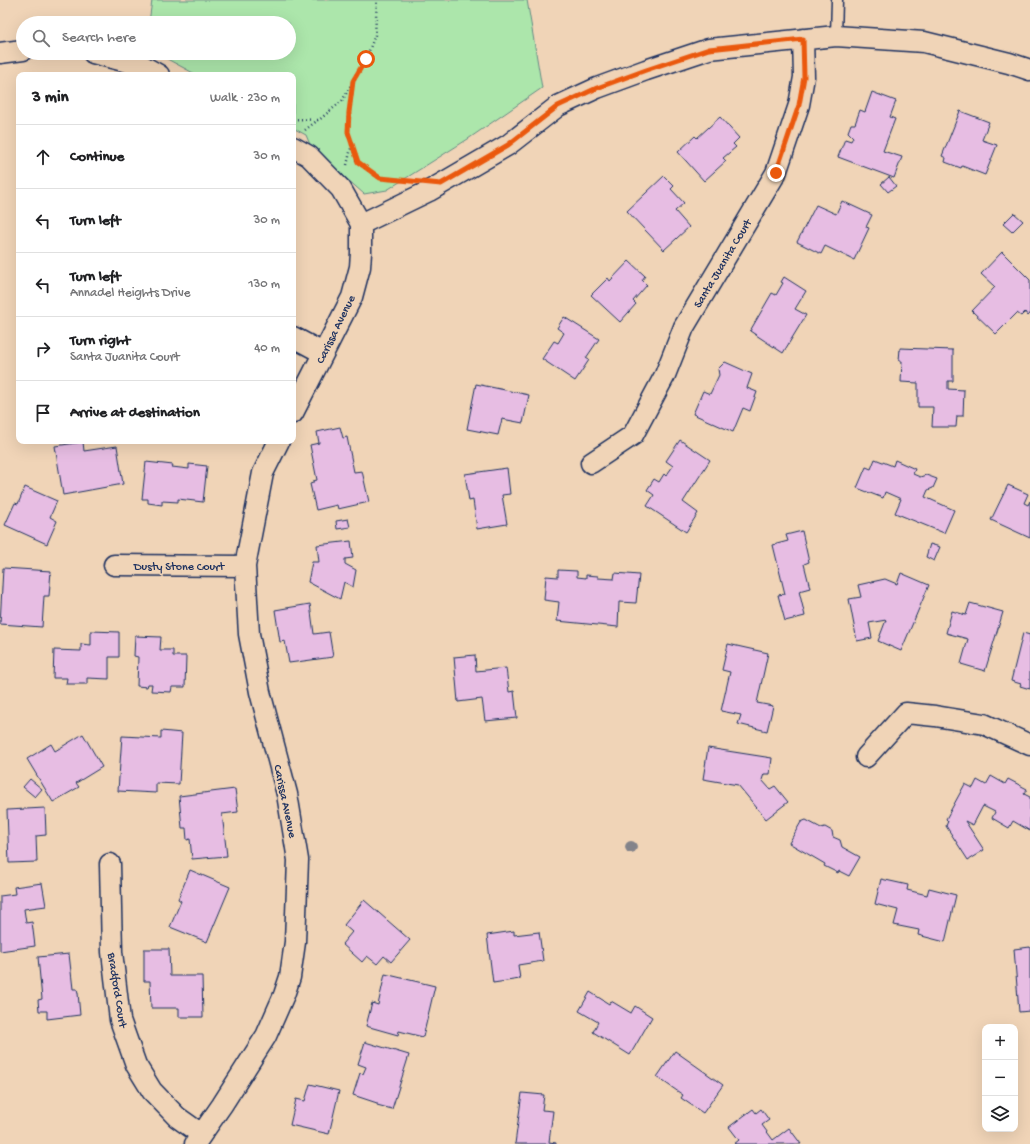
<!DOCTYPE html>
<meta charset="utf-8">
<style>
body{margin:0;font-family:"Gochi Hand",sans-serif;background:#f6f6f6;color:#202124}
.controls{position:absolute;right:12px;bottom:12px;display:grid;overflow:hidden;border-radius:8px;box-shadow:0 4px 16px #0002}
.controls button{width:36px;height:36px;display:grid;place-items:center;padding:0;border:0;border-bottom:1px solid #e0e0e0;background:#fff;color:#202124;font:20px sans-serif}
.stop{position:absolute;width:12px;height:12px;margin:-9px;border:3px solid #ea580c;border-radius:50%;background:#fff}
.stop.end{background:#ea580c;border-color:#fff;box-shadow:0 1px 4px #0008}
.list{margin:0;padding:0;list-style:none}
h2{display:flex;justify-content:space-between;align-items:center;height:52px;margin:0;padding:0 16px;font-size:17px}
h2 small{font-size:13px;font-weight:400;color:#757577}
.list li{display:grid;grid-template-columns:26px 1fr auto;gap:12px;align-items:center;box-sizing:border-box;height:64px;padding:0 16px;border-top:1px solid #e0e0e0}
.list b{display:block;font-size:15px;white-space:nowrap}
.list p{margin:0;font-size:13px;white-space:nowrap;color:#757577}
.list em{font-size:13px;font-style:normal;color:#757577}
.icon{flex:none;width:22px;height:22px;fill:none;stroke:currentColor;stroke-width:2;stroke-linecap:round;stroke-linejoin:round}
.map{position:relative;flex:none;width:1030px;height:1144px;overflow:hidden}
.search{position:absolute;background:#fff;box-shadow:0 4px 16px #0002;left:16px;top:16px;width:280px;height:44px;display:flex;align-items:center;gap:10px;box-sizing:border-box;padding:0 14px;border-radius:22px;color:#757577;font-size:15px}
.panel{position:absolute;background:#fff;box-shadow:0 4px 16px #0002;left:16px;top:72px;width:280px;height:372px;border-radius:8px}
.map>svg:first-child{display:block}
.green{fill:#ace6ab;stroke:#648a84}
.building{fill:#e7bde3;stroke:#1b2f5e}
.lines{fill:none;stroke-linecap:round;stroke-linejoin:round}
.lane-casing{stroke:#1b2f5e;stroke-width:13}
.street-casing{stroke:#1b2f5e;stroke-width:23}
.path{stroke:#1b2f5e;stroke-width:2.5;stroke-dasharray:1 3;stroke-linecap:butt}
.lane{stroke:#f0d4b7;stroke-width:10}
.street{stroke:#f0d4b7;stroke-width:20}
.tree{fill:#83838a}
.route{stroke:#ea580c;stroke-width:5}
.labels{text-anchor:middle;stroke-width:3;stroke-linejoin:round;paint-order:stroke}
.street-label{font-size:12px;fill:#1b2f5e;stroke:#f0d4b7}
</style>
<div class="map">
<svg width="1030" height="1144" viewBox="0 0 1030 1144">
<rect width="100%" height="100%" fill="#f0d4b7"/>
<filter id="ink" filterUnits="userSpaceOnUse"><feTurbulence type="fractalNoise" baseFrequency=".025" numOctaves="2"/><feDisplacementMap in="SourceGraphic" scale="8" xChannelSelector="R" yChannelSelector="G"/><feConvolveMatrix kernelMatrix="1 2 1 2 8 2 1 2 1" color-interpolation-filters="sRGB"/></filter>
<g filter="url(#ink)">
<path class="green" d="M152,0H527L542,88L468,139L387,190L364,194L311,147L306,135L293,128V75H197L156,53H289V23H149Z"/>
<path class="building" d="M872,92L896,101L890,117L895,119L883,151L902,157L894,178L838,157L845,139L851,141L853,137L848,132L851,124H855L860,110L865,112Z
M960,111L989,122L982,140L997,145L985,175L962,166L961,168L945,162L946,158L942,156Z
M720,117L739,138L733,144L736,147L723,158L726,161L704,181L678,152L695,136L697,138Z
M664,176L674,186L671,189L684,203L675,211L689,227L664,250L627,211Z
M889,177L896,186L888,192L881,184Z
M842,201L872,215L866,227L869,228L854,260L825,246L821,254L797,242L816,205L836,214Z
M1014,213L1023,221L1012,232L1003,224Z
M1002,252L1030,280V314L1028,316L1025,312L1021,316L1017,313L996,334L972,311L995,287L981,274Z
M629,261L645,276L642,280L647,285L633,301L636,304L620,322L591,295L608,278L610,281Z
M784,277L806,291L795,309L806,315L783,353L750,331L772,293L776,295L783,283L781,282Z
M564,317L599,339L586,358L589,360L575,381L542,359L554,341L558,343L564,333L557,328Z
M900,348L953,350V381H948V389L964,390L963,416H957L956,427H932L933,407H918V383L901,382L902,361H899Z
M725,362L752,374L747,388L757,392L750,411L743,408L733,432L693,414L703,391L710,394L719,375L718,369Z
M476,384L529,395L523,423L502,419L498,435L467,429Z
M340,427L343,438L347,437L354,472L362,471L369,502L338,509L337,505L316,510L310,484L313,483V481L317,480L310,445L319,443L317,432Z
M680,440L710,460L683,502L698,513L686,532L647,506L654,495L647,490L654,479L659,482L664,474L666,476L673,466L666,461Z
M83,442L84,451L117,446L123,484L63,495L55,446Z
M875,459L893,466L895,460L915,469L913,474L920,477L926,475L937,479L933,488L928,490L925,497L954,510L944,533L895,513L901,499L885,492L883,498L857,488L866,467L871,469Z
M146,462L173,465L172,467L189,469V464L207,466L203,502L178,499V502L162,501V505L148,503V499H142Z
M507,468L510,494L502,495L507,524L477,529L473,500L469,501L465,474Z
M1008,485L1028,494L1024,503L1028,505L1030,501V538L991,520Z
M25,487L57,501L50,517L57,521L47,544L5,525L15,503L18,504Z
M348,519L350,527L337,529L336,521Z
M802,531L809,562L804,564L810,588L799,591L805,616L785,621L778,595L785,594L773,545L788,541L786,535Z
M351,541L353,558L345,559V564L356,570L353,587L344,582L340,599L308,582L312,562H319L317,545Z
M930,544L940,547L934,561L926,557Z
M3,568L51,571L49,596H44L42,627L0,624Z
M558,570L577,571V577L586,578V575L598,576V578L614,579L615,573L639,575L636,603L619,602L618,627L557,621L559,602L544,600L546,576L558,577Z
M901,573L929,585L901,651L878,641L886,620L869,623L872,638L857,641L849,599L861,597L858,585L885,579L897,584Z
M970,603L1003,612L985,671L961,664L968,639L946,633L952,611L966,615Z
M310,604L314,634L329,632L333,657L289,663L285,641L280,642L275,610Z
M91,631L119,632V657H109V679L87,678V684H66L67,678H53L54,650L81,651V644L91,645Z
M1023,633L1030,635V689L1020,686L1021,684L1011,681Z
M135,636L161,637L160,650H173V656H186L185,687H172L171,692L151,691L152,684H148L147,687L137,686L138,657L134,656Z
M728,644L768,653L757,703L773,706L767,731L738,724L741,715L721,711L730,672L722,670Z
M475,655L476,671L506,668L509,692L514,691L517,718L485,721L482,699L458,702L454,657Z
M161,731L182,733L179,784L156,783V793L118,791L122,736L161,738Z
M83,734L102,767L76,783L79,787L53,802L27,759L51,744L55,751Z
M708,748L772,758L770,774H764L762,780L770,789L775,786L788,802L766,819L738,785L703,779Z
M991,776L1005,784L1008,779L1027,789L1024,794L1030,797V831L1013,821L1009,828L992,818L995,812L983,806L973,825L965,821L984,850L968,860L946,826L948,821L946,819L965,784L973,788L977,780L986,785Z
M30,779L42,789L35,797L23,787Z
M235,789L238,812L222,814L227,856L192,859L190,839L187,840L186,828H182L179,796Z
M45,808L46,835L36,836L37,862L9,863L7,810Z
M806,820L821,828L825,827L832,831L833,837L840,840L842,847L860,857L849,876L839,871L838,873L824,866L825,864L789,843L801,822Z
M190,870L230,887L207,942L170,927L181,901L178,899Z
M881,879L908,885L907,890L927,895L929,888L956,895L945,942L918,935L919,930L894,925L898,910L875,904Z
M42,883L46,906L24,909L26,923L32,922L35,946L0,951V896L15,894L14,887Z
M364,900L410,940L391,962L384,956L377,964L367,956L362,962L342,944L352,932L344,925Z
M514,931V935L539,932L543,961L518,965L520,979L493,983L487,935Z
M1030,947V1011L1019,1012L1014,949Z
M144,949H169L170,976H202L203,1017H179V1008H151L150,981H144Z
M69,954L73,989H77L78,993L80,1015L47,1019V1011H39L38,1000L42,999L38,957Z
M385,974L435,986L423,1037L399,1031L398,1035L366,1026L372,1003L378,1005Z
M590,992L609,1004L611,1001L631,1013L635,1006L652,1017L630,1055L593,1032L598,1022L579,1011Z
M365,1042L409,1055L392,1109L377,1105V1103L353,1095L360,1073L363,1074L366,1067L358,1064Z
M675,1051L723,1085L703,1113L681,1098L683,1095L657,1077Z
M310,1084L339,1091L329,1134L290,1125L296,1099L305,1101Z
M522,1093L544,1095L542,1110L553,1111L549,1142L556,1143V1144H515Z
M753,1109L756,1113L761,1109L769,1120L762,1125L773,1140L789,1128L801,1144H734L739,1140L729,1127Z"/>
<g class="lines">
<g class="lane-casing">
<path id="lane" d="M836,36L837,0"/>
</g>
<g class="street-casing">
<path id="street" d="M0,53L23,50
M93,53L143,66L159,75
M293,147L309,156L341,189L361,224V253L360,267L352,297L293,413
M361,224L429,191L508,145L558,106L597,88L646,70L709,49L836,36L924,42L1009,63L1030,70
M293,337L323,353
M591,463L633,435L665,375L684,327L776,173L799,105L804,77L803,39
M114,565L245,566
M866,757L906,713L935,716L984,724L1030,745
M110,864L112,952L120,1020L136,1065L152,1091L177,1117L201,1134
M195,1144L222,1105L266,1036L284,995L290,977L295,942L298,860L287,794L260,692L249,634L245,566L263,473L279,441"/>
</g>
<path class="path" d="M293,119L319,120L342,101L352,83
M305,130L318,120
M352,144L357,162L380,178L403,180
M347,165L352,144L348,132L349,112L353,81L366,59L375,35L377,0"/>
<use href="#lane" class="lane"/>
<use href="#street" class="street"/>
</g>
<circle class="tree" cx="631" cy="847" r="6"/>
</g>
<g class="lines" filter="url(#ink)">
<path class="route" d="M366,59L353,81L349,112L348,132L358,162L380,178L441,184L508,145L558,106L597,88L646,70L709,49L803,39L804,77L799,105L776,173"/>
</g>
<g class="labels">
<g class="street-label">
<text transform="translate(722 263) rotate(-59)" y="4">Santa Juanita Court</text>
<text transform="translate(335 329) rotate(-64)" y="4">Carissa Avenue</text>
<text x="179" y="570">Dusty Stone Court</text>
<text transform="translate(286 801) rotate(78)" y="4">Carissa Avenue</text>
<text transform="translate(118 990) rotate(81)" y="4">Bradford Court</text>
</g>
</g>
</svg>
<div class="controls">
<button>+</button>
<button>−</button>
<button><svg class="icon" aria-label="layers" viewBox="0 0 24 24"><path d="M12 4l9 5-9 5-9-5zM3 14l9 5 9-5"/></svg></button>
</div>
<div class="stop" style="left:366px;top:59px"></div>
<div class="stop end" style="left:776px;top:173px"></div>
<div class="search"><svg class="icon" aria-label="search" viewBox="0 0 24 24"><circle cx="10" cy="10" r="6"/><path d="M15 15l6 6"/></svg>Search here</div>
<section class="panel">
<h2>3 min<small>Walk · 230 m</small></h2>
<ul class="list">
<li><svg class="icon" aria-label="ahead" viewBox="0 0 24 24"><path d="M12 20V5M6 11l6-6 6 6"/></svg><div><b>Continue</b></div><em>30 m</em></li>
<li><svg class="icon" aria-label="left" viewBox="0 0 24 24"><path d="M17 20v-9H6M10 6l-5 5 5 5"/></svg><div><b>Turn left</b></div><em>30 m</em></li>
<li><svg class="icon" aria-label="left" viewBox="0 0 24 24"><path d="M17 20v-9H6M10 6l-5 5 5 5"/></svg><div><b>Turn left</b><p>Annadel Heights Drive</p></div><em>130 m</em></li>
<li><svg class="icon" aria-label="right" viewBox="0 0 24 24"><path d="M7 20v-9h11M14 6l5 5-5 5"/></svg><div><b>Turn right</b><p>Santa Juanita Court</p></div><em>40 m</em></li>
<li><svg class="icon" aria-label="arrive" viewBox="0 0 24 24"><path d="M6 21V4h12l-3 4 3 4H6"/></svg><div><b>Arrive at destination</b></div></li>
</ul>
</section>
</div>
